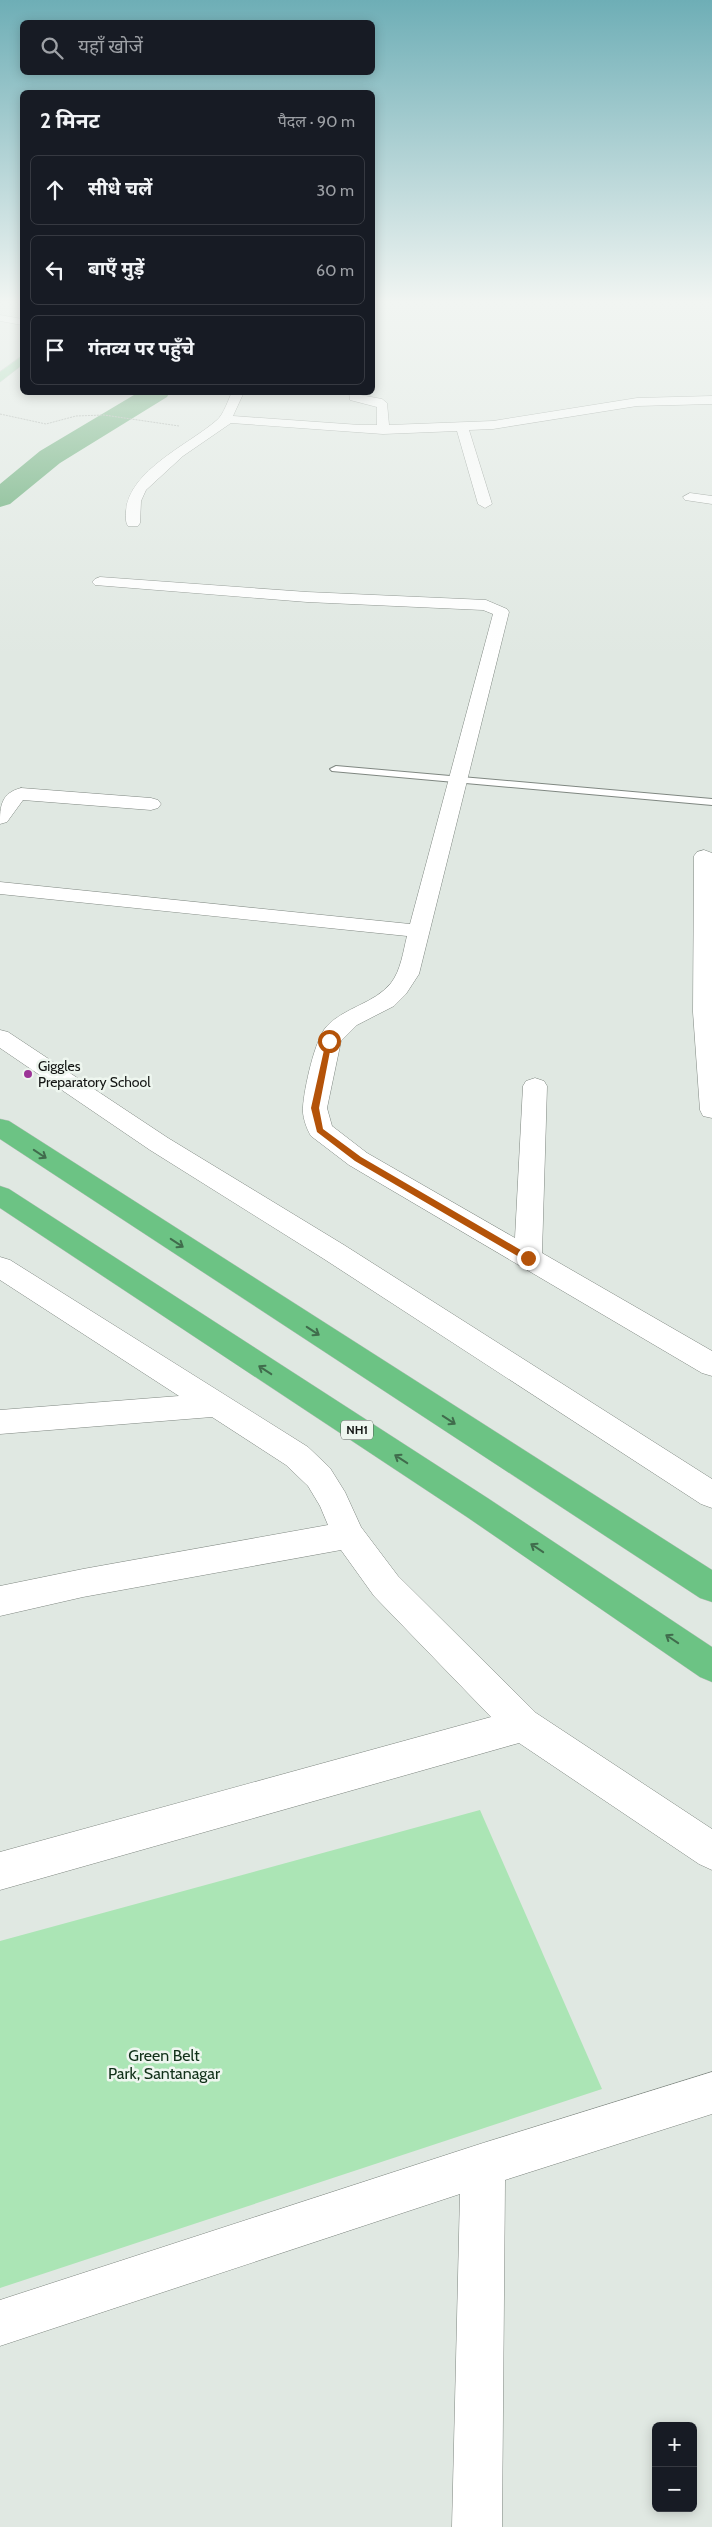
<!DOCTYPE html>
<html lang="hi">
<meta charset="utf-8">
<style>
body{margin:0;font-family:Cabin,"Noto Sans Devanagari",sans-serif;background:#20242c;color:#f1f3f6}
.controls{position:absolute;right:15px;bottom:15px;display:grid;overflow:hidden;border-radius:8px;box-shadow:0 2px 12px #0003}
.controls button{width:45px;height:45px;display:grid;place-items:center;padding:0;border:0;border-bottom:1px solid #363941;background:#171b24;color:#f1f3f6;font:25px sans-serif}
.stop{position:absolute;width:15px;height:15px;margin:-11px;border:4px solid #b45309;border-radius:50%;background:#fff}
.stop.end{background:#b45309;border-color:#fff;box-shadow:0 1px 5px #0008}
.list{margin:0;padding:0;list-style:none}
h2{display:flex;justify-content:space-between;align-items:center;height:65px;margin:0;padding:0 20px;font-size:21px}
h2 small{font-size:16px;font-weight:400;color:#9ea1a6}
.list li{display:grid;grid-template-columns:32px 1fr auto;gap:15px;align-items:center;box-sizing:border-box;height:70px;margin:0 10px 10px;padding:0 10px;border:1px solid #363941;border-radius:8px}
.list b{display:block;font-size:19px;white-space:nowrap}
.list em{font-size:16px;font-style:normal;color:#9ea1a6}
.icon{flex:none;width:28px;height:28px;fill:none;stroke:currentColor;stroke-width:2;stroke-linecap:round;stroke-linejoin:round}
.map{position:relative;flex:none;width:712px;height:2527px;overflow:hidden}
.search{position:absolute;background:#171b24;box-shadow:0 2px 12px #0003;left:20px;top:20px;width:355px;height:55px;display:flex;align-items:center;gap:12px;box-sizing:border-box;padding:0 18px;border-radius:8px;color:#9ea1a6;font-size:19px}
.panel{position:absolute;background:#171b24;box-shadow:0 2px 12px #0003;left:20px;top:90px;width:355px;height:305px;border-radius:8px}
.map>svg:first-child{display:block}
.green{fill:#abe5b5}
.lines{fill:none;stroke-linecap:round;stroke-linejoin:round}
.river{fill:#58a46a;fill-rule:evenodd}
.service-casing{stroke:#7f8781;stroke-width:2}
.minor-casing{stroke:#7f8781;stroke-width:1}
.primary-casing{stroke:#c2c2c2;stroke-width:1}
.trunk-casing{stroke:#c2c2c2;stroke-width:1}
.path{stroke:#9ea49f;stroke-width:1;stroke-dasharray:2 1;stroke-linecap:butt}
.service{fill:#fff;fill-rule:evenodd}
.minor{fill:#fff;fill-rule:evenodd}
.primary{fill:#91d2a3;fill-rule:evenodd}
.trunk{fill:#6cc384;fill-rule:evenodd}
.oneway{stroke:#406c4c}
.route{fill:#b45309}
.poi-dot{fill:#9c3497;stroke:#eef6ef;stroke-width:2}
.labels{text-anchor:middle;stroke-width:5;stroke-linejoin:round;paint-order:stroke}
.shield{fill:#eef6ef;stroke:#555855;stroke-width:1}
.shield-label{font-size:12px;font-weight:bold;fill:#131513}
.poi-label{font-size:14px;fill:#131513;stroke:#eef6ef;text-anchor:start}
.near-park-label{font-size:16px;fill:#113119;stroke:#eef6ef}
</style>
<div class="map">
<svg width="712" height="2527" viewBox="0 0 712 2527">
<rect width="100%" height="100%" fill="#e0e8e2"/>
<path class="green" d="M480,1810L602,2089L0,2288V1941Z"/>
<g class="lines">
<path class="river" d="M139,392H170L167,397L60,463L10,504L0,507V484L40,451Z"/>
<g class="service-casing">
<path id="service" d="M336,766L712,799V805L332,771L330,769Z"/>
</g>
<g class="minor-casing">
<path id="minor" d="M0,315L22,319V325L0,321Z
M232,392H244L233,416L360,425H377V407L350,400L349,392H361L360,395L382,399L387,403L389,425L493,421L637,398L712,396V404L637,406L493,429L469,430L492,504L485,508L478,504L457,431L383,434L231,423L183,456L146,490L141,501L140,523L138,526H128C125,521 126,517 126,511C129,470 190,444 217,420C224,414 228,400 232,392Z
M690,493L712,496V504L685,500L683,497Z
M100,577L307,592L486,600L507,609L509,612L419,974L406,994L394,1006L357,1025L341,1041L327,1108L332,1126L367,1153L515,1238L523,1086L526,1081L535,1078L544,1081L547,1086L542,1253L712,1351V1376L702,1373L349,1165L311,1136C306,1128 302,1115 303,1107C304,1089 315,1038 327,1026C345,1007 374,1004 391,983C401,970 403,952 407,936L0,894V882L410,924L493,614L483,610L307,602L95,585L92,582L95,579Z
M21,788L151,798L158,800L161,804L158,808L151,810L23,800L7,822L0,824C0,806 1,793 21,788Z
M704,850L712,853V1118L703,1116L700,1110L693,1012L694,856L697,852Z
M0,1030L8,1032L168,1138L344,1245L712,1479V1508L701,1504L324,1259L150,1150L0,1048Z
M0,1257L10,1260L308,1447L330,1468L345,1492L361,1527L398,1576L536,1713L712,1829V1870L699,1864L519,1743L0,1890V1852L491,1717L374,1596L341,1550L83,1597L0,1616V1586L83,1569L328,1525L320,1506L308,1486L286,1465L212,1417L0,1434V1410L179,1396L0,1280Z
M712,2072V2114L505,2180L502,2527H452L460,2194L0,2346V2300L483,2143Z"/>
</g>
<g class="primary-casing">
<path id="primary" d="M22,356V365L0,382V372Z"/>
</g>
<g class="trunk-casing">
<path id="trunk" d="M0,1119L9,1121L712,1570V1602L700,1598L0,1139Z
M0,1186L9,1189L489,1499L712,1647V1682L700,1677L467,1517L0,1208Z"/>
</g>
<path class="path" d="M0,414L46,424L76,416L104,415L179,426"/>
<use href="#service" class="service"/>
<use href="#minor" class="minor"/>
<use href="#primary" class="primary"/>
<use href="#trunk" class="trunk"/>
</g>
<defs><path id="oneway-shaft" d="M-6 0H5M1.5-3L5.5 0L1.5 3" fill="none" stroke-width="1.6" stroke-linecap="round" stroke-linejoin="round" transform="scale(1.25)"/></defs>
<g class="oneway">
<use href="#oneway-shaft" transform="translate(40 1154) rotate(34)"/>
<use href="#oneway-shaft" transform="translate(177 1243) rotate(33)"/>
<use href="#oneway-shaft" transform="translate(313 1331) rotate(33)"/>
<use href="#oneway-shaft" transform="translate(265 1370) rotate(-147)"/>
<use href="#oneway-shaft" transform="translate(449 1420) rotate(33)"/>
<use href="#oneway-shaft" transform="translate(401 1459) rotate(-147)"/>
<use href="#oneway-shaft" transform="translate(537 1548) rotate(-146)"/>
<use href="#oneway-shaft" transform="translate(672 1639) rotate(-146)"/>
</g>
<linearGradient id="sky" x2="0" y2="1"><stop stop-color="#6eaeb6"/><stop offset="0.46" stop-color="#f1f5f2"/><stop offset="1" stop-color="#f1f5f2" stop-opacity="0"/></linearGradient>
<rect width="712" height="657" fill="url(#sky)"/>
<path class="route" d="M329,1039L332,1041L319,1108L323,1129L361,1157L531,1256V1261H526L355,1161L317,1132L311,1108L326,1041Z"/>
<circle class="poi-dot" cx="28" cy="1074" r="5"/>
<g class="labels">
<rect class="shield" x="341" y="1420.5" width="32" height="19" rx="4"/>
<g class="shield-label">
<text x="357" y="1434">NH1</text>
</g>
<g class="poi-label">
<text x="38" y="1071">Giggles<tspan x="38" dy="16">Preparatory School</tspan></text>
</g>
<g class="near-park-label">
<text x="164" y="2061">Green Belt<tspan x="164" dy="18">Park, Santanagar</tspan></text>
</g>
</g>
</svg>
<div class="controls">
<button>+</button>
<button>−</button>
</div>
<div class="stop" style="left:329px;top:1041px"></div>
<div class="stop end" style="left:528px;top:1258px"></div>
<div class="search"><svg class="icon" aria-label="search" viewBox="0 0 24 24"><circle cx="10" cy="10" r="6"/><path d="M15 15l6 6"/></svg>यहाँ खोजें</div>
<section class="panel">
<h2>2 मिनट<small>पैदल · 90 m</small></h2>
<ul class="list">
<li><svg class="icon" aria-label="ahead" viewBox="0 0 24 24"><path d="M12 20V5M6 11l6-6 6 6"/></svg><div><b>सीधे चलें</b></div><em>30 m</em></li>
<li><svg class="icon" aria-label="left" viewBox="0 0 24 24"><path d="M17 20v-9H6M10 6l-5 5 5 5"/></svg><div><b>बाएँ मुड़ें</b></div><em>60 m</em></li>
<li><svg class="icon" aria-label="arrive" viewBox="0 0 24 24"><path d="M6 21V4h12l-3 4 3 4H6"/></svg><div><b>गंतव्य पर पहुँचे</b></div></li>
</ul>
</section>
</div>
